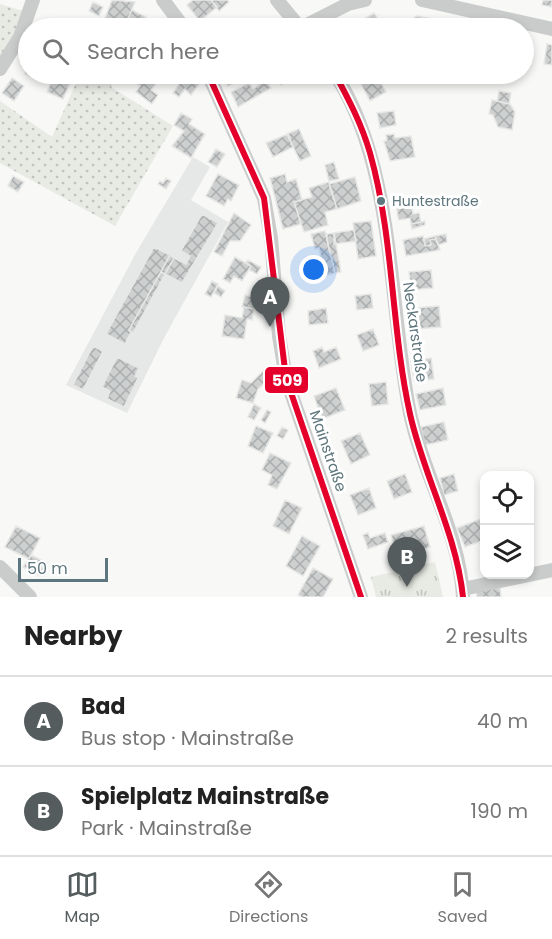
<!DOCTYPE html>
<meta charset="utf-8">
<style>
body{margin:0;font-family:Poppins,sans-serif;background:#f2f2f2;color:#222}
.controls{position:absolute;right:18px;bottom:18px;display:grid;overflow:hidden;border-radius:12px;box-shadow:0 3px 9px #0003}
.controls button{width:54px;height:54px;display:grid;place-items:center;padding:0;border:0;border-bottom:2px solid #e0e0e0;background:#fff;color:#222;font:30px sans-serif}
.scale{position:absolute;left:18px;bottom:15px;width:90px;box-sizing:border-box;padding-left:6px;border:3px solid #5e767d;border-top:0;font-size:16px;line-height:21px;white-space:nowrap;color:#5e767d;-webkit-text-stroke:4px #fff;paint-order:stroke}
.you{position:absolute;left:314px;top:270px;width:21px;height:21px;margin:-15px;border:4px solid #fff;border-radius:50%;background:#1a73e8;box-shadow:0 0 0 9px #1a73e833}
.badge{display:grid;place-items:center;width:39px;height:39px;border-radius:50%;background:#555c5e;color:#fff;font-size:20px;font-weight:700}
.pin{position:absolute;translate:-50% -50px;filter:drop-shadow(0 2px 3px #0008)}
.pin::after{content:'';position:absolute;top:32px;width:21px;height:18px;background:inherit;clip-path:polygon(0 0,100% 0,50% 100%)}
.list{margin:0;padding:0;list-style:none}
h2{display:flex;justify-content:space-between;align-items:center;height:78px;margin:0;padding:0 24px;font-size:26px}
h2 small{font-size:20px;font-weight:400;color:#767676}
.list li{display:grid;grid-template-columns:39px 1fr auto;gap:18px;align-items:center;box-sizing:border-box;height:90px;padding:0 24px;border-top:2px solid #e0e0e0}
.list b{display:block;font-size:22px;white-space:nowrap}
.list p{margin:0;font-size:20px;white-space:nowrap;color:#767676}
.list em{font-size:20px;font-style:normal;color:#767676}
.icon{flex:none;width:33px;height:33px;fill:none;stroke:currentColor;stroke-width:2;stroke-linecap:round;stroke-linejoin:round}
.map{position:relative;flex:none;width:552px;height:597px;overflow:hidden}
.search{position:absolute;background:#fff;box-shadow:0 3px 9px #0003;left:18px;right:18px;top:18px;height:66px;display:flex;align-items:center;gap:15px;box-sizing:border-box;padding:0 21px;border-radius:33px;color:#767676;font-size:22px}
.sheet{height:258px;background:#fff}
nav{display:flex;justify-content:space-around;align-items:center;box-sizing:border-box;height:84px;border-top:2px solid #e0e0e0;background:#fff;font-size:16px;color:#767676}
nav a{display:grid;justify-items:center;gap:3px}
nav .on{color:#555c5e}
.map>svg:first-child{display:block}
.built{fill:#e6e8e7}
.grass{fill:url(#grass-dots)}
.park{fill:url(#park-tufts)}
.building{fill:url(#building-cross-hatch);stroke:#e7e7e6;stroke-width:1.5}
.lines{fill:none;stroke-linecap:round;stroke-linejoin:round}
.minor{stroke:#cacccc;stroke-width:14}
.bus-1-casing{stroke:#fff;stroke-width:10}
.bus-1{stroke:#e4002b;stroke-width:6}
.bus-dot{fill:#5e767d;stroke:#fff;stroke-width:2}
.labels{text-anchor:middle;stroke-width:6;stroke-linejoin:round;paint-order:stroke}
.bus-label{font-size:14px;fill:#5e767d;stroke:#fff;text-anchor:start}
.street-label{font-size:15px;fill:#5e767d;stroke:#fff}
.line-badge{stroke:#fff;stroke-width:2}
.badge-label{font-size:16px;text-anchor:middle;font-weight:bold;fill:#fff}
</style>
<div class="map">
<svg width="552" height="597" viewBox="0 0 552 597">
<defs>
<pattern id="grass-dots" width="8" height="8" patternUnits="userSpaceOnUse" patternTransform="scale(1.5)"><rect width="8" height="8" fill="#e8eae4"/><path d="M2 2h.1M6 6h.1" fill="none" stroke="#bfc2be" stroke-width="1.8" stroke-linecap="round"/></pattern>
<pattern id="park-tufts" width="24" height="20" patternUnits="userSpaceOnUse" patternTransform="scale(1.5)"><rect width="24" height="20" fill="#e8eae4"/><path d="M3 7l-1-3M5 7V3M7 7l1-3M15 17l-1-3M17 17v-4M19 17l1-3" fill="none" stroke="#bfc2be"/></pattern>
<pattern id="building-cross-hatch" width="8" height="8" patternUnits="userSpaceOnUse" patternTransform="scale(1.5)"><rect width="8" height="8" fill="#ced0d0"/><path d="M0 0l8 8M0 8l8-8" fill="none" stroke="#aaadae"/></pattern>
</defs>
<rect width="100%" height="100%" fill="#f8f8f7"/>
<path class="built" d="M193,157L210,167L191,200L228,222L164,338L127,413L66,385L137,251Z"/>
<path class="grass" d="M0,4L23,11L12,40L0,62Z
M80,74H100L113,81L111,87L173,126L115,226L0,163V101L52,137Z"/>
<path class="park" d="M435,562L443,597H376L371,577Z"/>
<path class="building" d="M112,0L135,2L124,28L104,21Z
M193,0H211L217,7L200,21L187,5Z
M211,0H227L229,2L219,11Z
M543,0H552V7L542,5Z
M93,2L103,7L99,16L89,11Z
M132,10L146,17L141,26L127,20Z
M374,13L384,28H370L364,19Z
M417,16L432,19L435,28H416L414,18Z
M236,20L241,28H221Z
M456,21L471,24L470,28H454Z
M547,44L552,45V65L544,64Z
M28,64V74H41L39,79L25,74Z
M54,74H74L63,99L47,92Z
M149,74H163L151,90L158,95L152,104L136,92L140,86L135,82L137,78L143,82Z
M186,74L199,84L191,95L185,89L179,97L173,93Z
M222,74H245L246,76L228,86Z
M274,74H282L287,81L281,85Z
M371,74H376L386,92L370,101L359,80Z
M12,78L24,86L14,101L2,93Z
M266,80L271,88L238,107L231,92L249,83L253,89Z
M499,91L511,93L509,104L497,101Z
M492,100L510,104L515,112L512,130L498,127L493,115L489,114Z
M394,111L396,125L380,128L377,113Z
M181,113L192,119L189,124L205,134L191,158L172,146L184,131L174,125Z
M299,129L311,156L300,161L287,134Z
M288,134L293,147L273,157L266,143Z
M394,134L395,138L411,136L415,157L390,161L384,141H387L386,135Z
M216,149L225,154L217,167L208,162Z
M334,162L339,179L329,181L325,165Z
M218,174L239,185L231,201L228,199L224,206L206,196Z
M285,174L287,182L296,179L302,200L294,202L301,224L283,229L270,178Z
M13,176L24,182L18,192L8,186Z
M355,177L361,201L337,209L329,184Z
M166,178L171,181L166,189L158,184L160,181L163,183Z
M329,182L337,209L325,212L328,225L304,232L294,202L312,197L309,188Z
M411,201L413,214L419,213L421,222L411,224L410,218L399,220L398,217L396,204Z
M234,213L251,225L240,241H230L222,256L214,252Z
M202,214L218,223L182,283L165,274L174,258L186,264L190,256L181,251Z
M371,221L376,256L358,259L353,223Z
M425,221V225L412,229L411,224Z
M354,230L356,241L334,244V233Z
M325,231L335,273L325,276L319,248L315,249L311,234Z
M334,233L341,272L335,273L327,241V234Z
M446,234L447,242L438,245L435,236Z
M423,236L425,246L431,245L430,240L436,239L440,250L406,256L403,240Z
M435,236L436,239L430,240L431,245L425,246L424,239Z
M154,247L170,255L129,330L131,332L125,344L106,334Z
M170,255L174,258L165,274L161,272Z
M235,257L251,266L242,281L234,276L230,283L223,279Z
M248,260L261,267L257,274L249,270L251,266L246,263Z
M431,270L433,288L411,290L409,272Z
M161,272L165,274L133,333L129,330Z
M212,281L218,284L211,297L205,294Z
M218,286L225,291L221,297L214,293Z
M371,294L373,308L357,310L355,296Z
M245,295L256,298L254,309L242,307Z
M439,306L441,327L415,329L414,308Z
M244,307L254,309L252,320L247,319L244,339L222,336L225,315L242,318Z
M326,308L328,323L309,325L308,311Z
M373,329L379,345L363,351L357,335Z
M93,346L103,351L83,390L73,385Z
M322,347L324,352L336,347L341,359L319,368L313,351Z
M117,357L139,368L135,376L138,378L124,407L107,399L110,391L102,387Z
M431,358L434,379L414,381L411,361Z
M265,369L273,376L258,389L253,403L236,398L242,380L251,383Z
M386,382L388,404L372,406L369,384Z
M336,388L345,410L322,419L314,396Z
M443,388L446,405L420,410L416,394Z
M254,404L261,408L254,420L248,417Z
M267,410L271,412L265,423L261,420Z
M444,422L448,440L425,445L421,427Z
M256,426L273,433L263,453L248,446Z
M282,427L288,430L283,439L277,436Z
M360,433L370,455L351,464L341,441Z
M270,453L291,463L277,489L268,485L272,475L262,470Z
M405,474L412,492L394,499L387,481Z
M454,474L458,491L444,495L440,478Z
M369,488L376,508L358,515L350,495Z
M285,500L302,508L289,534L273,526Z
M483,518L484,540L465,547L457,528Z
M16,526L40,538L29,559L5,547Z
M424,526L430,547L397,557L391,535Z
M368,533L370,538L385,533L388,542L368,549L363,535Z
M302,536L320,546L303,576L286,566Z
M31,555L47,563L40,576L23,567Z
M313,568L333,579L323,597H302L298,595Z
M500,588L501,597H477L476,590Z"/>
<g class="lines">
<path class="minor" d="M163,0L184,28
M277,0L300,28
M422,0L552,29
M301,28L348,4L365,0
M0,69L20,37L33,0
M208,74L264,198L271,238L279,336L286,378L361,597
M335,74C396,168 388,305 410,413C423,475 460,533 463,597
M0,567L30,597
M463,589L552,570"/>
<g class="bus-1-casing">
<path id="bus-1" d="M208,74L264,198L286,378L361,597
M335,74C349,100 362,125 370,153C394,238 391,328 410,414C424,477 456,532 463,597"/>
</g>
<use href="#bus-1" class="bus-1"/>
</g>
<circle class="bus-dot" cx="381" cy="201" r="5"/>
<g class="labels">
<g class="bus-label">
<text x="392" y="206">Huntestraße</text>
</g>
<g class="street-label">
<text transform="translate(415 332) rotate(82)" y="5">Neckarstraße</text>
<text transform="translate(328 451) rotate(71)" y="5">Mainstraße</text>
</g>
</g>
<rect class="line-badge" x="264" y="366" width="45" height="28" rx="6" fill="#e4002b"/>
<g class="badge-label">
<text x="287" y="386">509</text>
</g>
</svg>
<div class="controls">
<button><svg class="icon" aria-label="locate" viewBox="0 0 24 24"><circle cx="12" cy="12" r="6"/><path d="M12 2v4M12 18v4M2 12h4M18 12h4"/></svg></button>
<button><svg class="icon" aria-label="layers" viewBox="0 0 24 24"><path d="M12 4l9 5-9 5-9-5zM3 14l9 5 9-5"/></svg></button>
</div>
<div class="scale">50 m</div>
<div class="you"></div>
<div class="pin badge" style="left:270px;top:327px">A</div>
<div class="pin badge" style="left:407px;top:587px">B</div>
<div class="search"><svg class="icon" aria-label="search" viewBox="0 0 24 24"><circle cx="10" cy="10" r="6"/><path d="M15 15l6 6"/></svg>Search here</div>
</div>
<section class="sheet">
<h2>Nearby<small>2 results</small></h2>
<ul class="list">
<li><span class="badge">A</span><div><b>Bad</b><p>Bus stop · Mainstraße</p></div><em>40 m</em></li>
<li><span class="badge">B</span><div><b>Spielplatz Mainstraße</b><p>Park · Mainstraße</p></div><em>190 m</em></li>
</ul>
</section>
<nav>
<a class="on"><svg class="icon" aria-label="map" viewBox="0 0 24 24"><path d="M3 6l6-2 6 2 6-2v14l-6 2-6-2-6 2zM9 4v14M15 6v14"/></svg>Map</a>
<a><svg class="icon" aria-label="directions" viewBox="0 0 24 24"><path d="M12 3l9 9-9 9-9-9zM9 14v-3h6M13 9l2 2-2 2"/></svg>Directions</a>
<a><svg class="icon" aria-label="saved" viewBox="0 0 24 24"><path d="M7 4h10v16l-5-4-5 4z"/></svg>Saved</a>
</nav>
